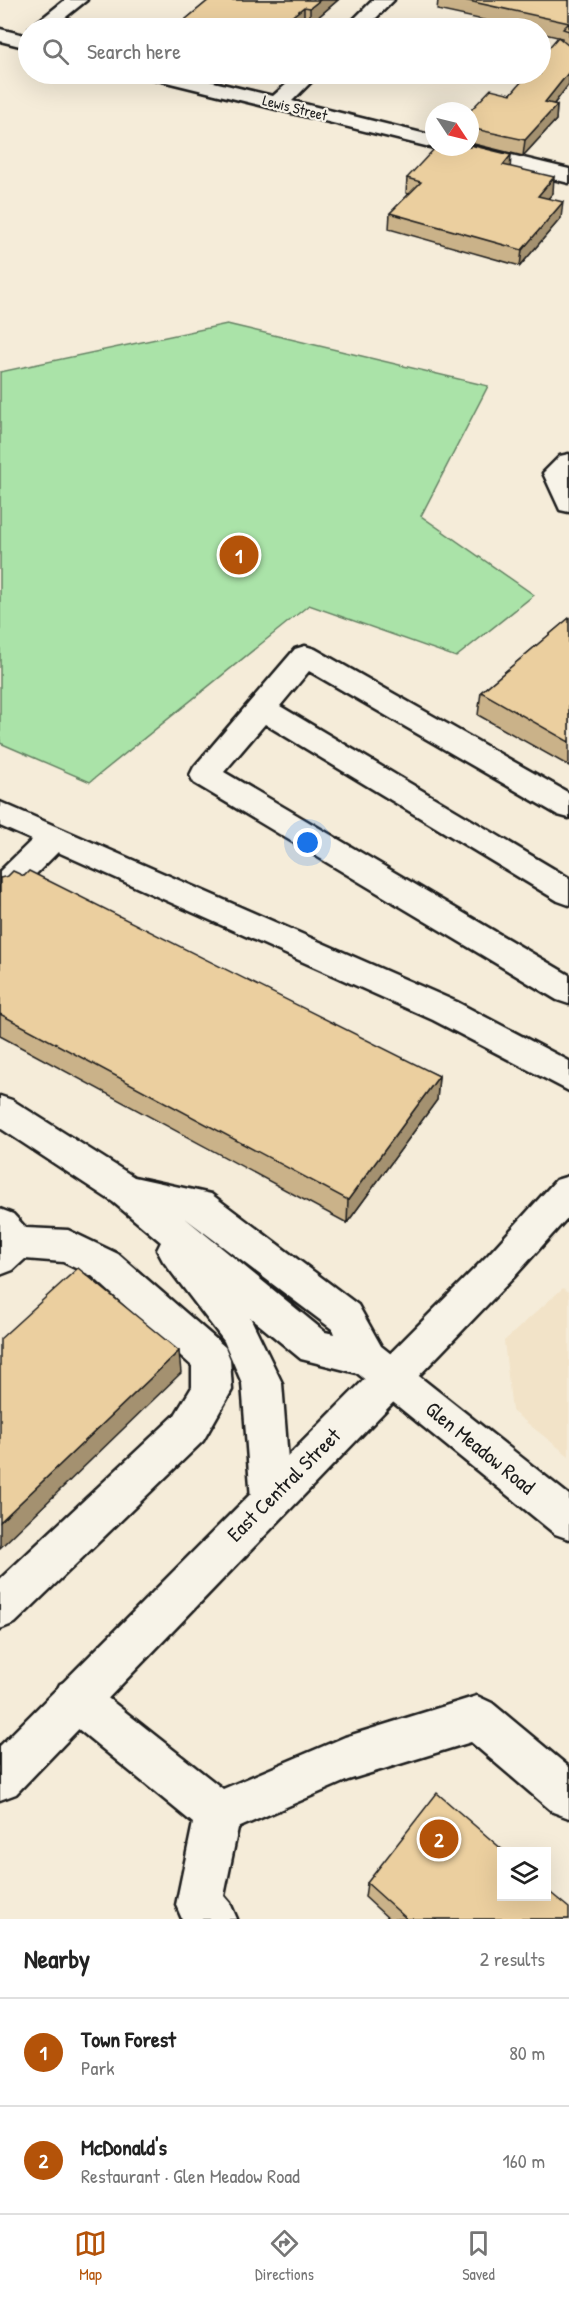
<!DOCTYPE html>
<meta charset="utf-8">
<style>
body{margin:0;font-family:"Patrick Hand",sans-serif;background:#f2f2f2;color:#222}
.controls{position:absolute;right:18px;bottom:18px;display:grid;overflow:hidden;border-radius:0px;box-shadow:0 6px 24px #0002}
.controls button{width:54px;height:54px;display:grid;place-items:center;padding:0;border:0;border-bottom:2px solid #e0e0e0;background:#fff;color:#222;font:30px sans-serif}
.compass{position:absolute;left:425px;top:102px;width:54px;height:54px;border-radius:50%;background:#fff;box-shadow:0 6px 24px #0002;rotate:125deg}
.you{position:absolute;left:308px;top:843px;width:21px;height:21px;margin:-15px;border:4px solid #fff;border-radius:50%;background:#1a73e8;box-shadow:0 0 0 9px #1a73e833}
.badge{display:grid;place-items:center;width:39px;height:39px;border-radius:50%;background:#b45309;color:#fff;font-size:20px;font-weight:700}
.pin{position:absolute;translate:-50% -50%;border:3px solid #fff;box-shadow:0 2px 6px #0006}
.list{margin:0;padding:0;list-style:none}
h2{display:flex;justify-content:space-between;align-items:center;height:78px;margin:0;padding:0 24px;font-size:26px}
h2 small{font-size:20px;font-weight:400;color:#767676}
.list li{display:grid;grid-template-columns:39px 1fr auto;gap:18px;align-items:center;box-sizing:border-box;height:108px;padding:0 24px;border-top:2px solid #e0e0e0}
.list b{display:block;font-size:22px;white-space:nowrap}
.list p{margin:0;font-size:20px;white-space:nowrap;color:#767676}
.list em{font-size:20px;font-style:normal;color:#767676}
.icon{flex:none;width:33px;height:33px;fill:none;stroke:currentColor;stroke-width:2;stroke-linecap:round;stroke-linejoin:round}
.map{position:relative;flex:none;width:569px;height:1919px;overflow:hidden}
.search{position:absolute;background:#fff;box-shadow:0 6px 24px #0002;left:18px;right:18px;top:18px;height:66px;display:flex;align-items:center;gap:15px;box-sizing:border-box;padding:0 21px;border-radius:33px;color:#767676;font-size:22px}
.sheet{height:294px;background:#fff}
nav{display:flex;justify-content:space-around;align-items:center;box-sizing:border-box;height:84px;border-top:2px solid #e0e0e0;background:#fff;font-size:16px;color:#767676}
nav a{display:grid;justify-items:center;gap:3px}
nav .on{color:#b45309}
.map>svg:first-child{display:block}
.built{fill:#f2e3c8}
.green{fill:#aae3a8;stroke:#638062;stroke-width:1.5}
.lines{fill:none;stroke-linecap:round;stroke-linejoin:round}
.minor-casing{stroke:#1c1c1c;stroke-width:5}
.major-casing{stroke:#1c1c1c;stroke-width:5}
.minor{fill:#f7f3e8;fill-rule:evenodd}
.major{fill:#f7f3e8;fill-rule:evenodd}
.wall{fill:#cab289;stroke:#1c1c1c;stroke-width:1.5}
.shaded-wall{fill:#a4916f;stroke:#1c1c1c;stroke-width:1.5}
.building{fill:#ebcf9f;stroke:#1c1c1c;stroke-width:1.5}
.labels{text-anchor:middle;stroke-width:4.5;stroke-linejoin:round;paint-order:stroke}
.far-street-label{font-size:15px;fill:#1c1c1c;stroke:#f7f3e8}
.near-street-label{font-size:21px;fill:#1c1c1c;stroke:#f7f3e8}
</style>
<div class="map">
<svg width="569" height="1919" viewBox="0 0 569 1919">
<rect width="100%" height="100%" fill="#f5ecd9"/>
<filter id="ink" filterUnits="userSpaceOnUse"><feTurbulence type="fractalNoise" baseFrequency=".0167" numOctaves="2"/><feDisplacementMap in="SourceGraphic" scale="12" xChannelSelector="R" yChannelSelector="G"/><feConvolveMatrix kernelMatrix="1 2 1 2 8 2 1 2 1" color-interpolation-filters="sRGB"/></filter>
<g filter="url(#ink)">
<path class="built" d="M563,1288L569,1293V1456L512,1411L504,1341Z"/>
<path class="green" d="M227,324L488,386L421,516L534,595L456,657L309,605L90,782L0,743V372Z"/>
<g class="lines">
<g class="minor-casing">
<path id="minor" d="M65,0H87L52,28H30Z
M373,0H394L366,28H345Z
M0,29L28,36V48L0,41Z
M147,74H180L273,96L298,74H319L292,101L434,136V147H440L434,148L150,78Z
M470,145L569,169V183L458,155L455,150L457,147H470Z
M569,454V512L560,510L543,473L560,456Z
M305,646L315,649L569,793V818L558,815L309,671L280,706L569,878V905L558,901L265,724L224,772L569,975V1004L557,1000L194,783L190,775L194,767L295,649Z
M0,802L457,1002L569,1061V1091L433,1020L58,852L11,899L0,903V871L32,840L0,826Z
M0,1096L12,1100L134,1177L211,1194L358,1305L381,1346L569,1495V1539L555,1534L357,1373L301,1359L250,1317L282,1383L291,1499L285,1513L271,1518L257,1513L251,1499L242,1383L224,1341L163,1261L157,1250L161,1242L113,1202L0,1128ZM185,1218L332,1329L334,1334L325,1332Z
M0,1209L13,1214L26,1228L68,1230L118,1254L225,1347L230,1359L232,1390L203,1441L15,1623L0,1629V1579L175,1415L192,1387V1366L92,1276L63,1262L25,1259L13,1270L0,1275Z
M75,1677L90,1684L223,1789L345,1737L477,1696L492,1703L569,1767V1818L553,1812L471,1742L348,1780L238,1828L224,1896L230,1903L237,1919H182L176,1905L193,1823L60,1714L53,1699L60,1684Z"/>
</g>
<g class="major-casing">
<path id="major" d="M569,1176V1216L514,1277L16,1794L0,1800V1746L488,1255L556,1180Z"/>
</g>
<use href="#minor" class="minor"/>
<use href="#major" class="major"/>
</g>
<path class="wall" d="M209,0H338L310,24L304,23L297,28H180V24Z
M438,0H569V84L554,104L557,105L556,120L523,156L470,143V111L511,94L562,40V38L540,33V28H521L437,10Z
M510,167L553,193L548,198L561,218L520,266L389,229L390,213L409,194L406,193L407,178Z
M569,618V766L478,715L481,692Z
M0,878L439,1076L437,1100L347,1223L0,1036Z
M367,1883L569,1919H389L365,1897Z"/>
<path class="shaded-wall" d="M320,0H338L310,24V8Z
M304,7V23L297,28H277Z
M569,72V84L544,117L545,102Z
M557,105L556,120L523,156L525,140Z
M511,155L510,171L503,165Z
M554,177L553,193L537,211L538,196Z
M563,202L561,218L520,266L522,250Z
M439,1076L437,1100L347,1223L348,1200Z
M179,1351L181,1373L0,1548V1522Z"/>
<path class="building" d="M209,0H320L310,8L304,7L277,28H198L180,24Z
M464,0H569V31L563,29L569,23Z
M558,37L569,46V72L545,102L557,105L525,140L470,128V111L491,89L511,94L528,74H540V58Z
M470,145L511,155L503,165L554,177L538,196L563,202L522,250L390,213L421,182L407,178L436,147H470Z
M569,618V742L481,692Z
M13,871L24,876L29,871L439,1076L348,1200L0,1014V878L8,876Z
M78,1268L179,1351L0,1522V1339Z
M437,1793L504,1851H501V1896H546V1889L569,1908V1919H407L367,1883Z"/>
</g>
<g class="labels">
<g class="far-street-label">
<text transform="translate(295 108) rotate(14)" y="5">Lewis Street</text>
</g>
<g class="near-street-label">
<text transform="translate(480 1448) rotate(39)" y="7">Glen Meadow Road</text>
<text transform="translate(284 1485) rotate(-45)" y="7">East Central Street</text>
</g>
</g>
</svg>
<div class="controls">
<button><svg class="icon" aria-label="layers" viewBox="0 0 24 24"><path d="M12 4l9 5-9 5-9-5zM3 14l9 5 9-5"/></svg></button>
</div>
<svg class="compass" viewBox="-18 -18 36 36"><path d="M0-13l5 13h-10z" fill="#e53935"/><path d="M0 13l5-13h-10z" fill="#767676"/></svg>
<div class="you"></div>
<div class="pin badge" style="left:239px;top:555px">1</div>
<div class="pin badge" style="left:439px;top:1839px">2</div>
<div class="search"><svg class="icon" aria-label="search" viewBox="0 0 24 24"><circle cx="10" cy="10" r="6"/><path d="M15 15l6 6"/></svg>Search here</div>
</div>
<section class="sheet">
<h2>Nearby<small>2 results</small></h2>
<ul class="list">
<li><span class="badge">1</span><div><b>Town Forest</b><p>Park</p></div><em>80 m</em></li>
<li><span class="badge">2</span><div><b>McDonald's</b><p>Restaurant · Glen Meadow Road</p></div><em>160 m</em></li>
</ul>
</section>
<nav>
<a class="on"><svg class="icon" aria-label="map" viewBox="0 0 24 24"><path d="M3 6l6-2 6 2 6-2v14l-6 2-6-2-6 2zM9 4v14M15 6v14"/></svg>Map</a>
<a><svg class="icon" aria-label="directions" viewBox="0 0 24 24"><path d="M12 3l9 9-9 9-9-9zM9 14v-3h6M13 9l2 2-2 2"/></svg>Directions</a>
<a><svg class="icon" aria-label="saved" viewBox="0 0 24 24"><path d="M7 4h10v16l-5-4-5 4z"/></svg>Saved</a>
</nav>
